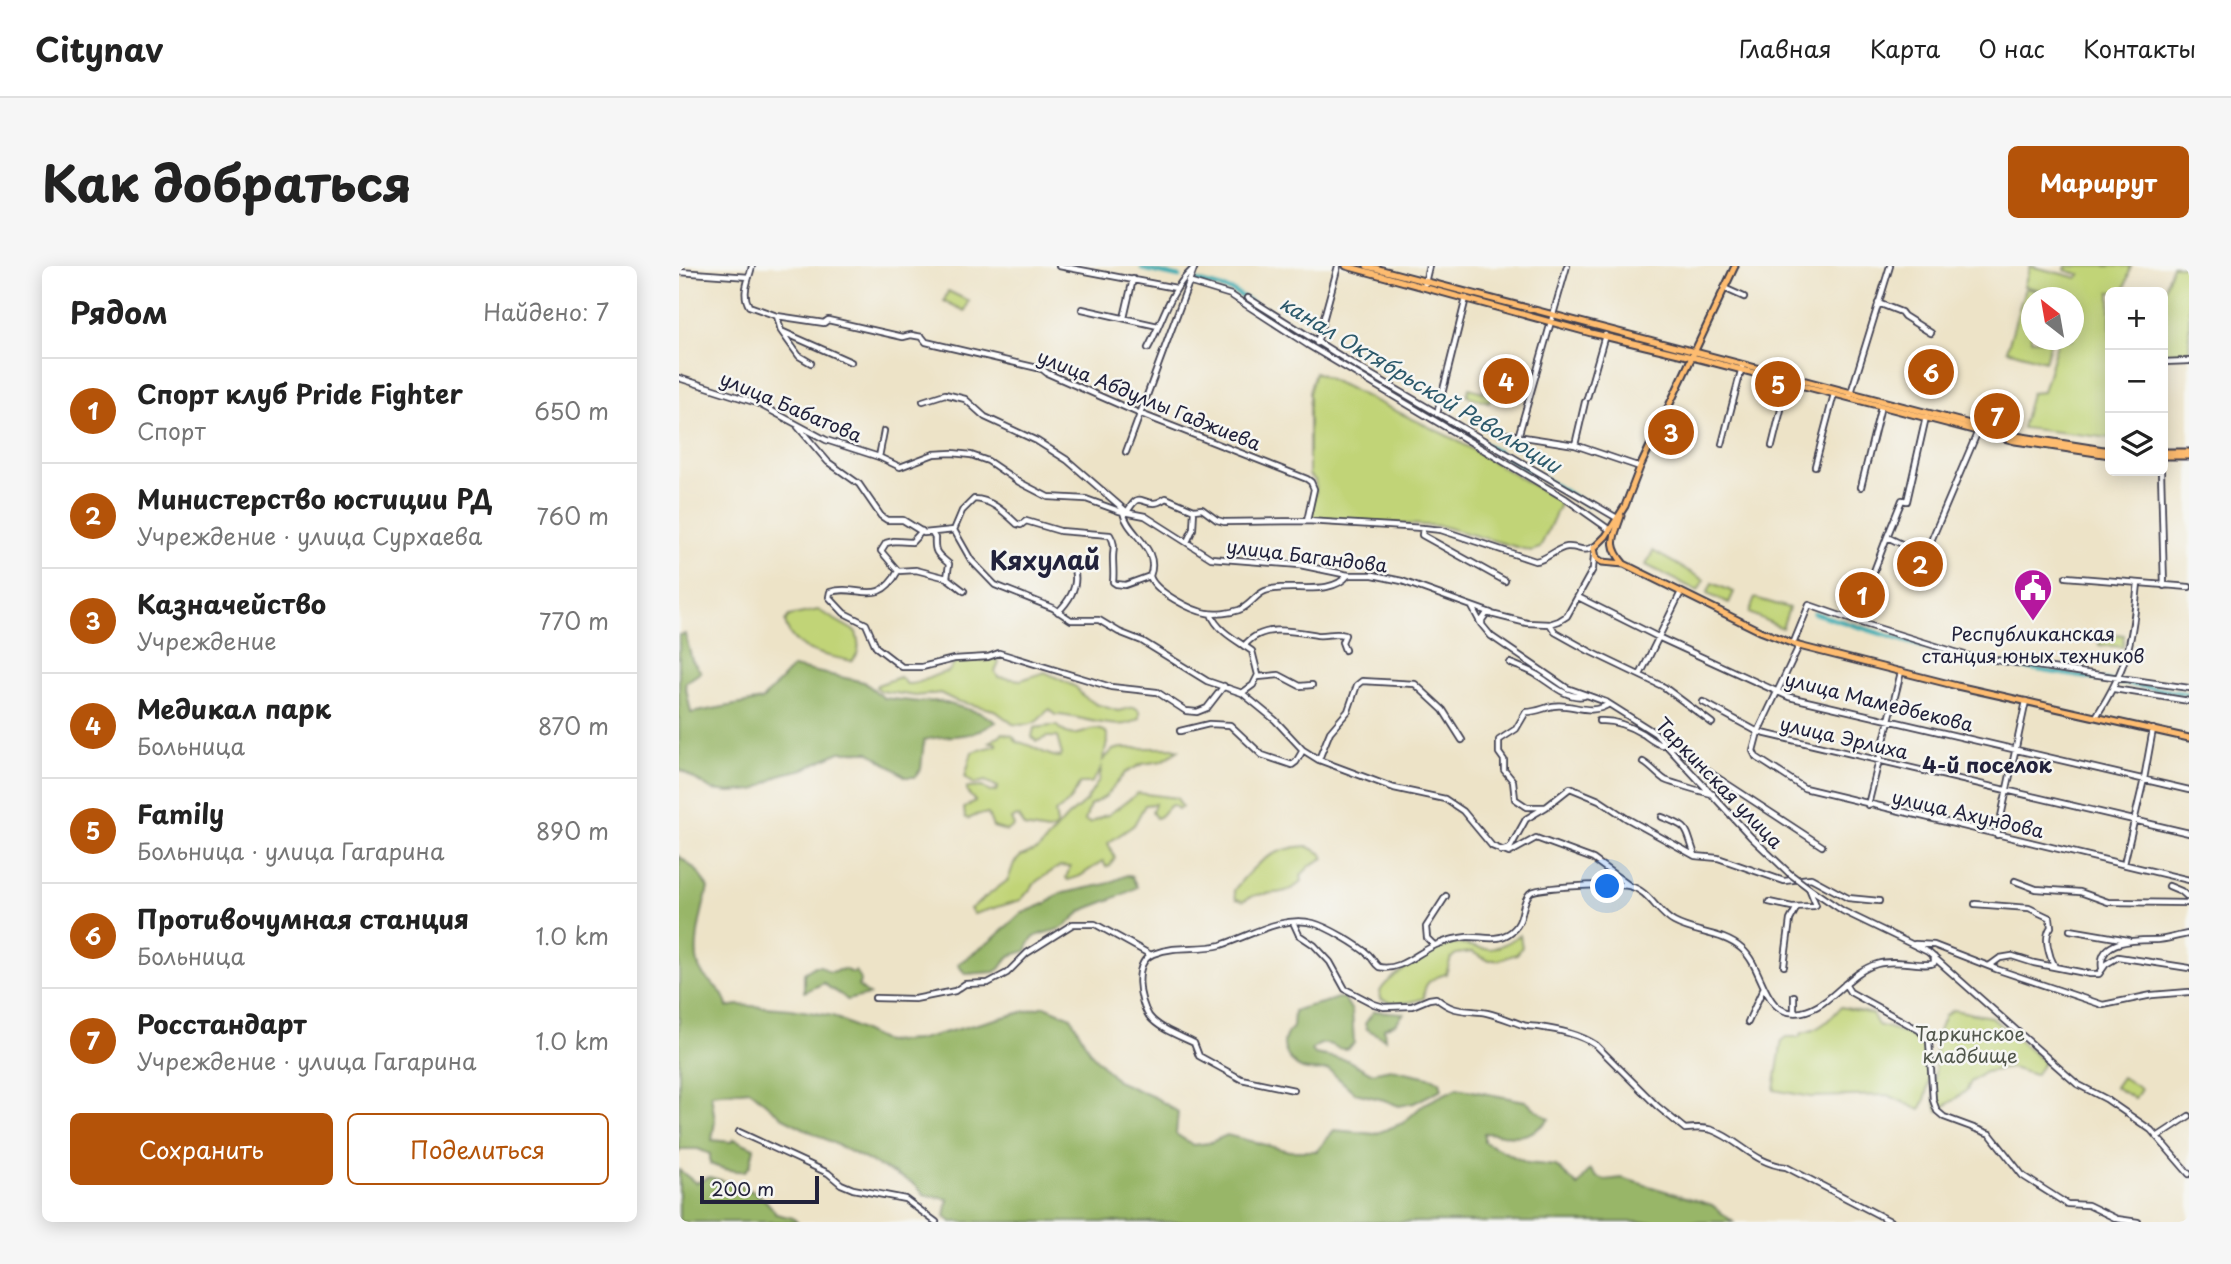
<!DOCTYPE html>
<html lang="ru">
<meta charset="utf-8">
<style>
body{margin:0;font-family:"Playpen Sans",sans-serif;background:#f6f6f6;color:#222}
.controls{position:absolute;right:21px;top:21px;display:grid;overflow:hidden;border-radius:10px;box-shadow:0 4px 18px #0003}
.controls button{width:63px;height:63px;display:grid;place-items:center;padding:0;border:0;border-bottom:2px solid #e0e0e0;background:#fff;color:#222;font:35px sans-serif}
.compass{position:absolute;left:1342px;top:21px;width:63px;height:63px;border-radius:50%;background:#fff;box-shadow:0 4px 18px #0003;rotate:329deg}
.scale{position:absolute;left:21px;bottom:18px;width:119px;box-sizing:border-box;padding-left:7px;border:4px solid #22223b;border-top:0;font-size:19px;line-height:24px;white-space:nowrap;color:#22223b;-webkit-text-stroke:5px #f6f6f2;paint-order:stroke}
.you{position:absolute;left:929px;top:621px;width:24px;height:24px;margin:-18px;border:5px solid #fff;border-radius:50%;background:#1a73e8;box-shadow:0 0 0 10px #1a73e833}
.badge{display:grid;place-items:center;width:46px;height:46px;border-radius:50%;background:#b45309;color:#fff;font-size:23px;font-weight:700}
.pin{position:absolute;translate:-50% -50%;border:4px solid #fff;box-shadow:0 2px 7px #0006}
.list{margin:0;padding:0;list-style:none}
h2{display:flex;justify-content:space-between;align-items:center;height:91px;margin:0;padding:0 28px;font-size:30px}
h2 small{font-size:23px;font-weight:400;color:#767676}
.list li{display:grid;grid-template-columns:46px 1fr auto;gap:21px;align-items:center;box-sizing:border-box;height:105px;padding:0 28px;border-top:2px solid #e0e0e0}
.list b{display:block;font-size:26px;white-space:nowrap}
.list p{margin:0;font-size:23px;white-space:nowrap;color:#767676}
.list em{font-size:23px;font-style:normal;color:#767676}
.actions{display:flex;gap:14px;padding:21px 28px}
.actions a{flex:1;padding:16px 0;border:2px solid #b45309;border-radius:10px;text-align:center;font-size:24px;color:#b45309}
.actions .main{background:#b45309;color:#fff}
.icon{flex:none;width:38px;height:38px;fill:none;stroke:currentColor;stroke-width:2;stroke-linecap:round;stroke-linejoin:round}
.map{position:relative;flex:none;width:1510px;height:956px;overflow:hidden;border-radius:10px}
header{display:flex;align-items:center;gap:42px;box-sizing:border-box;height:98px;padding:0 35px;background:#fff;border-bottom:2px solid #e0e0e0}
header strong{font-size:33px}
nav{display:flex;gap:38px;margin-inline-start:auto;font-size:24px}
.intro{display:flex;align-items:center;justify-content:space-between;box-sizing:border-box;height:168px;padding:0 42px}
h1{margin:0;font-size:49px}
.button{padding:18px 32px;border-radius:10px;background:#b45309;color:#fff;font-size:24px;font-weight:700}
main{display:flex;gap:42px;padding:0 42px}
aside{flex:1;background:#fff;border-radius:10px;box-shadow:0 4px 18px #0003}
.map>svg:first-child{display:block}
.green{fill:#c1d477;stroke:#727b59;stroke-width:2}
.forest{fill:#98b668;stroke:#5d6c52;stroke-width:2}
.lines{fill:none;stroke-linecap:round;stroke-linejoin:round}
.canal{stroke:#3aacb2;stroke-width:4.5}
.minor-casing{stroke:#403f50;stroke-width:8}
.major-casing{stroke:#403f50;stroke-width:9}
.minor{stroke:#fff;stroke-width:4.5}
.major{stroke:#febc70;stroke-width:5}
.minor-bridge-casing{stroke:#403f50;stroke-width:8;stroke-linecap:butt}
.minor-bridge{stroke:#fff;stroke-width:4.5}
.labels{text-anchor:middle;stroke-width:5;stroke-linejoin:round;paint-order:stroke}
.street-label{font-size:19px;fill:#22223b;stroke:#f6f6f2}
.poi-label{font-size:19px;fill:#22223b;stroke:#f6f6f2}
.park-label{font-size:19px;fill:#52574d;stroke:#f6f6f2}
.water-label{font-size:21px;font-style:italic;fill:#2c596b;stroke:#f6f6f2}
.neighbourhood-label{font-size:21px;font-weight:bold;fill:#22223b;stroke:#f6f6f2}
.district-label{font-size:26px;font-weight:bold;fill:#22223b;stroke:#f6f6f2}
</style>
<header>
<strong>Citynav</strong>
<nav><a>Главная</a><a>Карта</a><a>О нас</a><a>Контакты</a></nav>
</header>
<div class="intro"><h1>Как добраться</h1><a class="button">Маршрут</a></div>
<main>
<aside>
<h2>Рядом<small>Найдено: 7</small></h2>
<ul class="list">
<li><span class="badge">1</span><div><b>Спорт клуб Pride Fighter</b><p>Спорт</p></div><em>650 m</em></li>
<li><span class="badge">2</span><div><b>Министерство юстиции РД</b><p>Учреждение · улица Сурхаева</p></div><em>760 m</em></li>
<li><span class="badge">3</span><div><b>Казначейство</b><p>Учреждение</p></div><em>770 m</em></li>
<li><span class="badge">4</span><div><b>Медикал парк</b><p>Больница</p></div><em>870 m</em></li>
<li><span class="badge">5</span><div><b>Family</b><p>Больница · улица Гагарина</p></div><em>890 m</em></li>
<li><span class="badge">6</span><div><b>Противочумная станция</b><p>Больница</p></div><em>1.0 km</em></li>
<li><span class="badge">7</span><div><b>Росстандарт</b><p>Учреждение · улица Гагарина</p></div><em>1.0 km</em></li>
</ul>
<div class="actions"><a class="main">Сохранить</a><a>Поделиться</a></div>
</aside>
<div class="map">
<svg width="1510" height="956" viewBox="0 0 1510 956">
<rect width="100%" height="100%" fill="#f6f6f2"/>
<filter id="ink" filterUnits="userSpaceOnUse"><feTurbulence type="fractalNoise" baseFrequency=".0143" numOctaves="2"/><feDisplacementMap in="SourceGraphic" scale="14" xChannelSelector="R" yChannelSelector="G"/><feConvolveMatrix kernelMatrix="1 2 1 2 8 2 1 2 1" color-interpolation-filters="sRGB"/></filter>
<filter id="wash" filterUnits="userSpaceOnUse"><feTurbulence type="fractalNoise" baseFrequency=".00686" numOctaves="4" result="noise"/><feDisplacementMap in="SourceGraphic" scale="28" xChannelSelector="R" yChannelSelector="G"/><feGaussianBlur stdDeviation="1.57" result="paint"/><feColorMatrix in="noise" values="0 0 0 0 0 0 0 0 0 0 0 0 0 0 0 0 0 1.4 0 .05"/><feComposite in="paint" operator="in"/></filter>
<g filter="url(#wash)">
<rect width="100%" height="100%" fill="#ede3c7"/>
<path class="green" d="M1351,0L1399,12L1401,9L1386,4L1387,0H1452L1445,26H1431V172L1343,162L1352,127L1364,126L1379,74H1394V32L1345,20Z
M1493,0H1510V87L1484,88V30Z
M1346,22L1382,31L1352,32V74H1372L1366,95L1328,84Z
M269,25L290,35L286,45L265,35Z
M636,106L775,173L882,236L861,282L852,285L762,260L632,253L630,251L637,225L636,214L630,209V127Z
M790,122L813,128L810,136L788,130Z
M974,285L1025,314L1019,325L967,299Z
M1033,317L1055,326L1050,337L1028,328Z
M1076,332L1110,342L1103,362L1070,347Z
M139,344L177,366C180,378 182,386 173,395C147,390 111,385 106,355L110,350Z
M1421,367L1445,369L1444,381L1420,379Z
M318,393L320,397L316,406L319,411L342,414L366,406L397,421L403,429L417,438L439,445L455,441L461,445V452C440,469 400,448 376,449L371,443C364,447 364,451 358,455C352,460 341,459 334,458L315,444L277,435L261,427L237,430L202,425L197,421L198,419L221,411L228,418C243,419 254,407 269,406L277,396Z
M372,460H378C398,481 410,455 427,466L429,472L424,494L434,484L442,482H494L500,484L483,495L463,498L446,507L426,531L411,539L406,555L411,557L424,550L429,549L459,527L498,532L503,541L499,543L494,539C485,541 485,550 477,552L473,546L476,538L466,539L455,559L429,577L436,592L431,600L427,601L424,595L401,610L389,614L387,612L391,601L381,600L358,615L342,634L295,648L291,643L329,614L335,597L342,590L360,583L387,552L407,535L420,514L423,499L420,507L412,517H401C394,530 390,538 376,546L378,558L375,563L369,565L345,561L340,551L338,550L332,553L335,560L327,565L314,561L309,548H300L289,553L286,551L285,542L296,535L288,526V522L303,521L311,526L317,525L319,521L306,515L295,518L286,511L293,486L318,479L317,477L311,476L324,467L334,470L338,476C355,478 364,490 381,491L383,489L378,471H368L358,475L353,471L355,462Z
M628,580L642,587L645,592L632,599L622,609L623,615C603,635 584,621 564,635L557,633L555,624C576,597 593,582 628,580Z
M841,669L843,681L838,688L820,694H808L793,686L777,688L772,692L767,708C753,712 744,716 745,732C731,737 717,740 702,733L701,726C706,712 758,681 773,678C786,676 799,684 811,683C822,682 832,674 841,669Z
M1162,741L1193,748L1199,759C1211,762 1225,766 1235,772C1257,786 1252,826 1241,844L1209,829L1132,831L1095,824L1103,774L1107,771H1120L1123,767C1141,764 1150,754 1162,741Z
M1274,744L1312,751L1365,796L1356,809L1332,802L1306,806L1292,816L1287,825L1259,845L1255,834L1257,772L1266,749Z
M1443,811L1462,823L1456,833L1436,821Z"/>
<path class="forest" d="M6,368L13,394L22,406L6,417L12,447L83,434L114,401L185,416L205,432L241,436L260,435L302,447L317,456C307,462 297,468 285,469C270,471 260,470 245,474L242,503L236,511H227L190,486H160L125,503L103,508L76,524L51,526L33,524L0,503V369Z
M0,590L19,606L29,622C24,642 10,689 23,707C33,721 44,721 48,741L59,739L112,743L154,750L206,776L238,774L366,740L392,751L411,786L438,815L477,832L499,846L497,868L514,879L530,877L548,869L610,885H638L655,864L696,868L724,857L745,838L778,822L846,835L870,853C846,877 836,869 805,867V876L848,897L877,900L899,920L911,903L918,911L926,914L943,912L1033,939L1054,956H273L266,951L269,933L246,929L234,917L104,852L71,824L32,828L36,855L33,874L52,876L55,873L75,882L71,900L66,905C53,906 43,903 31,898V888L19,883H2L0,886Z
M448,609L453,611L458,621C440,632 426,635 407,643C398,647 394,655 386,660C370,670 354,662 347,685L330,690L321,703L315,706L288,708L283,704L279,698L313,674L341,648L368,637L380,628L427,618Z
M136,700H141L151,706L165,703L174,707L177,705L182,714L179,720L190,729L168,734C161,726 152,725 145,717L125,726V707Z
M658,732H665L673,745L675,777C660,795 651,765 633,784L636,788L668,794L692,807L712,803L754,812L761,816L763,823L735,837L720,840L705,834L676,827L650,804C643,804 635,805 628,804C614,802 600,783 607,770C608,766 612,764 614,761L615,745C629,739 642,739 658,732Z
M695,745L725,747L717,757L705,762L706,773L688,763L686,758Z
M0,904L17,917L30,911C58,919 82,922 97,948L114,952L118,956H0Z"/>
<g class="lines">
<path class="canal" d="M463,3L500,11
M517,15L554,25L666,95
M743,141L909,239
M1135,347L1277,391L1510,428"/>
</g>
</g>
<g filter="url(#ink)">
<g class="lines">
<g class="minor-casing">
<path id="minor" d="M73,0C70,14 62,27 70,40L98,50L145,57L149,54L224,71L232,69L243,71L247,76L363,103L368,107L457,146L628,213L632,216L635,223L628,255
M380,0L497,22
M0,6L70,11
M509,16L552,29L629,79L887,233L931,264
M745,21L750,0
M1045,22L1065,31
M569,32L674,98L938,252
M1199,37L1222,46L1225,50L1252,67
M403,43L479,60
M98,50L102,65L172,96
M445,52L454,13
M102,65L120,90L132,97
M638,77L659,0
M469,82C484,55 489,27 513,4
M1484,96L1510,95
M0,112L78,137L147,174L200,191L221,201L255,188L273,187L292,189L309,195L340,216L369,231L407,233L440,245L466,250L532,292L621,299L669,309H694L723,315L812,347
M1171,130L1211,0
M908,132L926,69
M244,135L266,128L286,133L306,151L358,175L388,194L448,246
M758,148L787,32
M119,161L149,196L180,218L202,250L208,254H224L245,267L275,264L292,294L316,319L374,342L392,354H420L440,366L463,375L528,415L563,427L596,454L624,484L640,494L715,522L766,533L784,545L813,580L830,587L857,572L914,593L951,620
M808,161L826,168L896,179L961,201
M839,171L888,0
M1043,178L1063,101
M896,179L906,136
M1093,180L1109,115
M447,186L516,0
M200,191L205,165
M1136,200L1155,128
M1482,205L1485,320
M1182,221L1202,140
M444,246C448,268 482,282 471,310
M448,246C461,225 460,237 475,237C480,237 483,234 487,232L515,244L523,243L538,254L545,256L628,255L744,262L762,264L856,295C868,294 877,282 888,281C901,280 902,288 916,280
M744,262L743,269L826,315
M275,264L283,245L295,233C312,233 326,247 338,258L342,259L347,255L381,265L431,269C437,279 434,282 434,292C434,300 435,307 434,316L437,318L446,319L471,310C475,325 513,345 528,347C537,349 551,347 560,344C571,340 576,329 586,325C610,316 651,332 669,309
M253,267L256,272C255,288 259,288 270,298L268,312L285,325
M1208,271L1223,234L1228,235L1247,151
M508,276L514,263L515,244
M915,289L914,303L888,350L880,355L871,358L848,357L808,347L803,354V359L812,370L888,422L927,436L976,467L1072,571L1110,607
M219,305C199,343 179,317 151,326L150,331L165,347L187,358L197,381L223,401H243L275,393L309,391L320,387L432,421L478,426L507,445L518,446L528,442L545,420
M219,305L202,285L207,277L215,275L233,276L243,265
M219,305L237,304L268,312
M1387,311L1510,321
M899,331L981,372L1110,431L1510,524
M793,341L802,358
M379,346C392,333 402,317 393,298
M532,348C538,365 559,375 573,385L579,409L574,419L563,427
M1176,355L1289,390L1510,422
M871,358L876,366L910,385L985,421L1033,457
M1114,378L1130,339L1176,355L1208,271L1246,289L1299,165
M565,380C583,357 615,365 638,369C648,370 656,366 666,369L663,376L666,384
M1120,380L1079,466L1074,485L1077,491L1125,522L1510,614
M831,397C840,401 850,404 858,409C873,418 887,433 905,430
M961,409L1002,326
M579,411L600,409L621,420L633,419
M1435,423L1510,435
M1024,436L1079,466L1510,567
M1418,449C1450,399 1453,374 1459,317
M920,455C935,454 951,460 964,468C970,472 975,477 983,479L985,476L1000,483L1033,508L1143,580
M501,465L530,458L551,459L583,489L613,499L617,496L624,484
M640,493L651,466L669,445L678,419L683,415L736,418L764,444L783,474
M964,496C973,501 978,509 986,514C990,516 1030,528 1034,528
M1189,539L1222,406
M866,541H848L836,533L834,515L825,504V494L820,487V474L837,463L847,446C858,446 864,442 874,440C892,436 910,451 930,438
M983,551C1012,562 1006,562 1016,589
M1318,569L1347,435
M822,585L831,582L847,553L867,541L891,522L920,534L947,552L1016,590L1039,592L1105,615L1132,612L1169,632L1200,635
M1445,598L1465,513L1474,463
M1336,615L1357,623L1401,626L1429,636L1510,637
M1490,620L1502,625L1510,632
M1130,622L1164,645L1249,686L1398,818L1427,833L1472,864L1510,908
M1090,636L1113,641L1135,640L1137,639L1130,622
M1296,638L1350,642L1371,652L1372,661C1364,671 1370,690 1376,701
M614,656L620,669L635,679L651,696L666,723L695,738L705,741L733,740L750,733L757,732C776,748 786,743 808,747C821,750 832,755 844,759C849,761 855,760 860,761C880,764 900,768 917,779L978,840L1006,863C1015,862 1024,861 1033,864C1061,874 1074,897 1107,901L1213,956
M1391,664L1449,674
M1236,678L1255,679L1317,703L1424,739L1473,729L1510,726
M755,679L748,672L747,661L767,630
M1105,700L1111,654L1118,641
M1310,700L1321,692L1333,690L1355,697L1411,708H1420L1427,698L1439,691L1510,702
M1423,702C1419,673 1456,674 1477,674C1488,674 1499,669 1510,668
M1166,718L1171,726L1240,764L1250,775L1254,834L1258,845L1265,851L1311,868L1344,910L1388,938L1409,939L1438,953L1459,956
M1115,730V746
M196,732L236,733L276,725L286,718L309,717L328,707L348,687L394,658H416L472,689
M1069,756L1084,723
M615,824L562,813L520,790L515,777C501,770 480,763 470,750C460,735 453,697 474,688C499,678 519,685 542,679C571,670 603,649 634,657C649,661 679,679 690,689C694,693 695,697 700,701C723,706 741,683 762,677C770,674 779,672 788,671C802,670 816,676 829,668C848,656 840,639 851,627C857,620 938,618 950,620C970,624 978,647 995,656C1017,668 1044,666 1063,683C1086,703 1083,753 1123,746C1153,740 1169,706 1198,698C1217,692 1245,702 1255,697V691
M60,866L149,907L162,918L174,923L226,933L257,956
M1478,871L1510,850"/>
</g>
<g class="major-casing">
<path id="major" d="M667,0L912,67L1021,93L1336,175L1431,189
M688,0L1337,170L1431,185
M1056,0L961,201L946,240L927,270L915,282L917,292L923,296L945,298L1081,365L1120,380L1278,420L1510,472
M1484,186H1510
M1484,190H1510
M942,250C935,272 928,278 945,298"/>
</g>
<use href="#minor" class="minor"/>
<use href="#major" class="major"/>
<g class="minor-bridge-casing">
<path id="minor-bridge" d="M1110,607L1130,622"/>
</g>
<use href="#minor-bridge" class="minor-bridge"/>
</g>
</g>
<defs>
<g id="civic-pin" transform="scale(2.0125)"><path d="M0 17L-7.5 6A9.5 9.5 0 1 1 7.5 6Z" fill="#b5179e" stroke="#f6f6f2"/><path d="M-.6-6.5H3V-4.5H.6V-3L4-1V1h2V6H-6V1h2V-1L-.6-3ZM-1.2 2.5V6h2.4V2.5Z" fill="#fff"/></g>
</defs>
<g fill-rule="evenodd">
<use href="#civic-pin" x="1354" y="322"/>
</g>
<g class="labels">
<g class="street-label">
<text transform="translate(470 134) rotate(22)" y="7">улица Абдуллы Гаджиева</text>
<text transform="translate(112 141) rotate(23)" y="7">улица Бабатова</text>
<text transform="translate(628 290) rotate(7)" y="7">улица Багандова</text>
<text transform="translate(1200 436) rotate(14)" y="7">улица Мамедбекова</text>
<text transform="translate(1165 472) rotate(13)" y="7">улица Эрлиха</text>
<text transform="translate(1040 517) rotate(46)" y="7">Таркинская улица</text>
<text transform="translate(1289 548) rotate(13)" y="7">улица Ахундова</text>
</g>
<g class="poi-label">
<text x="1354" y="375">Республиканская<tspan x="1354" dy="22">станция юных техников</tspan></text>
</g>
<g class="park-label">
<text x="1291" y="775">Таркинское<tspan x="1291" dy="22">кладбище</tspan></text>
</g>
<g class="water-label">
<text transform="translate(741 119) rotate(31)" y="7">канал Октябрьской Революции</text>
</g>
<g class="neighbourhood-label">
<text x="1308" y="507">4-й поселок</text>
</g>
<g class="district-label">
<text x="366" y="304">Кяхулай</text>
</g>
</g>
</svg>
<div class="controls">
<button>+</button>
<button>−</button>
<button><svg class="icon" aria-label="layers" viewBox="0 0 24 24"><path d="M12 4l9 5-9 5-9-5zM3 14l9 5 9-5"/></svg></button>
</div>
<svg class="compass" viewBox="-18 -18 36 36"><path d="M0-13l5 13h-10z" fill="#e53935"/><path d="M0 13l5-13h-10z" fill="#767676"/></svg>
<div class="scale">200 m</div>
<div class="you"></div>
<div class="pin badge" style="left:1183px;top:329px">1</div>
<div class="pin badge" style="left:1241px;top:298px">2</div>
<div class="pin badge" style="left:992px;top:166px">3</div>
<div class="pin badge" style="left:827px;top:115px">4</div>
<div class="pin badge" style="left:1099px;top:118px">5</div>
<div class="pin badge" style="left:1252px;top:106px">6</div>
<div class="pin badge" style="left:1318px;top:150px">7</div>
</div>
</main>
